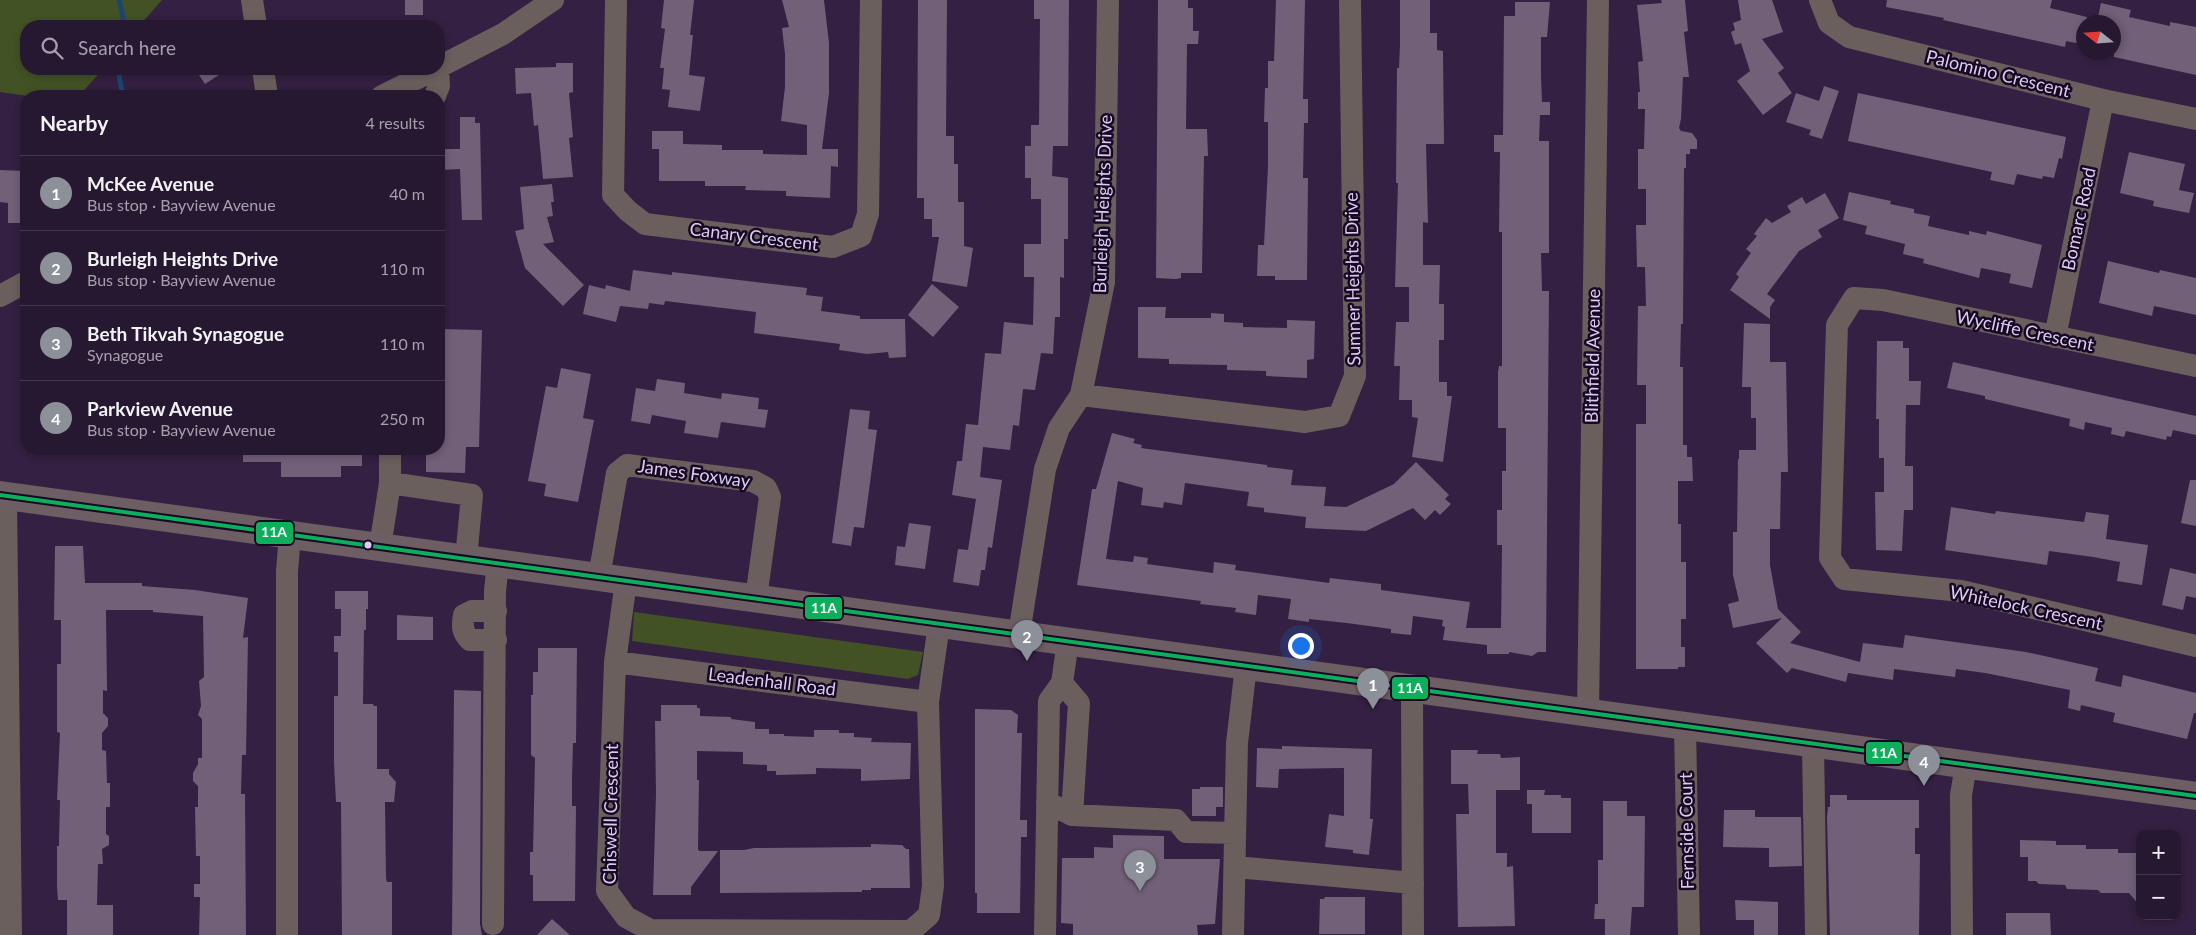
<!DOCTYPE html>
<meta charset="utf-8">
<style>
body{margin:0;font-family:Lato,sans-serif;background:#2f213a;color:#f1f3f6}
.controls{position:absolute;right:15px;bottom:15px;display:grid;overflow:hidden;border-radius:10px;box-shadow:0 2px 8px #0003}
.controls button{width:45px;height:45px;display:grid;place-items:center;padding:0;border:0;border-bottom:1px solid #43374d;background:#271832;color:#f1f3f6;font:25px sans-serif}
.compass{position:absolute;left:2076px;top:15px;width:45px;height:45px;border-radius:50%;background:#271832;box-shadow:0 2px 8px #0003;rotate:287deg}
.you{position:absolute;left:1300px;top:645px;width:18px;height:18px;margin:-12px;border:4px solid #fff;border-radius:50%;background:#1a73e8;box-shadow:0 0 0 8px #1a73e833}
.badge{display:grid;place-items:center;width:32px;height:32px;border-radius:50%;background:#8c9099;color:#fff;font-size:16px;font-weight:700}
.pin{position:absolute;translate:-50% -41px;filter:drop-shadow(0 1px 2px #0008)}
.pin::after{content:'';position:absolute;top:26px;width:18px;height:15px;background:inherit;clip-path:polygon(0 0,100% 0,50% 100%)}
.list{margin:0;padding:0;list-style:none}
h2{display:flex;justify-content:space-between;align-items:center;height:65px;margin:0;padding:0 20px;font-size:21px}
h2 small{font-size:16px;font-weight:400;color:#a4a0ac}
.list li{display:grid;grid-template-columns:32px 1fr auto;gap:15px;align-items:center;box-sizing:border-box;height:75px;padding:0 20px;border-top:1px solid #43374d}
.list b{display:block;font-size:19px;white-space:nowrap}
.list p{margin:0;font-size:16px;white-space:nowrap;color:#a4a0ac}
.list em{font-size:16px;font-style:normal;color:#a4a0ac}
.icon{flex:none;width:28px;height:28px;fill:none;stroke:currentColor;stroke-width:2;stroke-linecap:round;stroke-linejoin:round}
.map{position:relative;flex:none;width:2196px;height:935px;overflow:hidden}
.search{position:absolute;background:#271832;box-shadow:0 2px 8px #0003;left:20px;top:20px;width:425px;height:55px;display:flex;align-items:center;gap:12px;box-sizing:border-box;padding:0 18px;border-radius:20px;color:#a4a0ac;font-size:19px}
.panel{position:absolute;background:#271832;box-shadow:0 2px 8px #0003;left:20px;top:90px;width:425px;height:365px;border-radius:20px}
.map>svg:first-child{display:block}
.forest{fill:#425224}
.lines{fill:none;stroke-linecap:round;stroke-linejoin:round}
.stream{stroke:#1a4770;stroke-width:5}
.building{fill:#725f78}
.minor{stroke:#6a5f5d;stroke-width:22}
.major{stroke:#6d5e63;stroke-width:28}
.bus-1-casing{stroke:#170823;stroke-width:8}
.bus-1{stroke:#0daf5c;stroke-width:4}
.bus-dot{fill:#dccbf0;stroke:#170823;stroke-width:2}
.labels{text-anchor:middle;stroke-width:5;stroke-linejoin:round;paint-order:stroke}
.street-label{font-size:18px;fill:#dccbf0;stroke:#170823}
.line-badge{stroke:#170823;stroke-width:2}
.badge-label{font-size:14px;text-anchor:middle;font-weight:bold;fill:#fff}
</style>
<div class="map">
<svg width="2196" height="935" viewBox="0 0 2196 935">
<rect width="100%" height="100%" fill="#342042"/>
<path class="forest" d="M0,0H162L139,26H26V69H103L79,96H27L0,92Z
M634,612L923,652L918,675L908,679L632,641Z"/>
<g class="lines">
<path class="stream" d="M119,0L125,26
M120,69C117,79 122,86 123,96"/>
</g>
<path class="building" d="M405,0H423V15H405Z
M664,0H694L690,35H693L689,75L705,77L700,111L668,107L670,90L662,89L664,68H660L665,29L661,28Z
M782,0H824L829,43V93L822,149H838V167L831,166L830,198L786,196V191L745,190L746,186H705V181H659V149H652V131H683V144L722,145V150H763V154L807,155V125L781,121L785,87V54L782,28L789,27Z
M918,0H947L946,136H954V164H958V202H964V246L973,248L967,287L932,281L939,237H932V219H924V198H917Z
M1034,0H1069L1068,146H1053L1052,176L1068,178V239H1064V278L1060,277V317H1055L1053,354L1041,353L1035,390L1023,389L1019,426L1013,425L1010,450L983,447L980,477L1002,480L992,548L988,547L985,570H981L979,586L953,582L958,549L968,550L976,499L952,495L957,461H962L966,424L978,425L985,353L1001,354L1004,322L1033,325L1034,277H1024V244H1041V199H1031V178H1025V146H1031V125H1039L1040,19H1034Z
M1158,0H1188V8H1193V31H1199L1198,44H1187L1186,129H1207L1208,156H1204L1202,273H1181V278L1176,279L1156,278Z
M1276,0H1305L1303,99H1308V123H1304L1303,178H1308L1307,280H1275V276H1257L1258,245H1264L1268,166V122H1264L1265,88H1268V61H1274Z
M1400,0H1430V33H1437V50L1443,51L1444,144H1426L1428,223L1423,222V265H1440L1439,304H1444V340H1439V382H1447V396H1452L1443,462L1412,457L1418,418L1412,417V400H1399L1400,366H1394L1396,322H1409V287H1395L1398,183H1396L1397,68H1399L1400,45Z
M1661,0H1685L1688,31L1684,32L1689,77H1683L1681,119L1679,128L1681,131L1692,133L1697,140V149H1690V154H1686V168H1684L1683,324H1681L1680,367H1683V445H1687V457H1692L1693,481H1678V524H1681V562H1686V619H1681V647H1685V667H1678V669H1636V424H1646V385H1637L1638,306H1646L1645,267H1637L1636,225H1646V189H1638V149H1644L1645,109H1638V92H1640L1638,62L1643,61L1637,5L1662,3Z
M1738,0H1772L1783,32L1762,39L1784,68L1778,73L1792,93L1763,115L1737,81L1750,71L1741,43L1735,45L1731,32L1735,30L1733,23L1741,20Z
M1887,0H2052L2050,8L2087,17L2086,22H2084L2081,44L2066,41L2065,47L1943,20L1944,18L1886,7Z
M1515,2H1550L1547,37H1541V76L1542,102H1550V115H1540L1539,141H1549V253H1541L1542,291H1549L1546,652H1538L1532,656L1509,652V654H1487V645L1443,640L1445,627L1442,626L1443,620L1413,616L1411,635L1391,633V629L1347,623L1309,619V622L1288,619L1291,599L1258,595L1256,615L1235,612L1236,608L1200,604L1201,601L1077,585L1092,489H1096L1112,433L1135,439L1133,443L1142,445L1141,448L1267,465V467L1293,470L1291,485L1326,487L1324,506L1346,507L1394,484L1416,462L1449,495L1445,499L1451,504L1440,515L1435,510L1425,520L1413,508L1366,531L1305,528L1306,517L1264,512V508L1247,506L1249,492L1185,483L1182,505L1164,502L1163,508L1141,505L1143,488L1118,481L1106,559L1133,562L1134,556L1148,558L1147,564L1213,573L1214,562L1236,565L1235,570L1329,583L1330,578L1381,584V590L1470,602L1466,628H1501L1502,545H1497V510H1502V471H1506V428H1498V372L1499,366H1502V232H1499L1500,152H1494V135H1503L1504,16H1515Z
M2101,3L2131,10L2129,17L2170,26V22L2196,27V75L2114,57V22H2097Z
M556,63H573V92L569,93L573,137L569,138L573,177L543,179L538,125L534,126L531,93L516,94L515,68L556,67Z
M195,69H228L205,84Z
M1824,86L1839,91L1822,139L1809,135L1811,130L1786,122L1796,93L1819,101Z
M1858,93L2066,137L2062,159L2059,158L2054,178L2043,176L2042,179L2017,174L2014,185L1990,180L1992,172L1848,141Z
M460,117H475V123H480L482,220H462L460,169L439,170V149H460Z
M2129,152L2185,164L2179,190L2194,193L2189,213L2153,206L2154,201L2120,193Z
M0,170L26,171V223H8V203L0,202Z
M552,184L554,202H551L553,216L547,217L554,242L543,244L584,285L563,306L525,268L515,231L524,229L520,187Z
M1849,192L1891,201L1890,204L1914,209V213L1930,216L1928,226L1969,235V231L1986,235L1987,231L2042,245L2032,288L2009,283L2011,274L1981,268L1979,278L1923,263L1924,259L1903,254L1905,244L1865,234L1867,226L1843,220Z
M1825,193L1839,218L1818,230L1822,237L1799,251L1767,294L1775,300L1770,307V319L1730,290L1739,277L1736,274L1751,253L1746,249L1757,236L1754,234L1766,218L1772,223L1791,212L1787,206L1802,197L1806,204Z
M2108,261L2159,273L2160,270L2196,278V315L2154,306L2152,316L2099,303Z
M633,270L672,275V272L807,288L806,295L823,297L821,311L860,316V319H905L906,357L889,358L888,352L867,354L839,350L840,344L754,333L756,312L665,301L664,305L649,303L648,309L620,306L616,322L583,314L589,285L605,289L606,285L630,291Z
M932,284L959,307L933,337L908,315Z
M1138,307H1166L1165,318H1211V313L1224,314V322L1243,323V327L1287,328V320L1315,321L1314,359L1307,360V378L1266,376V371L1227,370V365L1169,364V359L1138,358Z
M1744,323L1770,324V362H1786L1788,472H1781L1780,529H1770V565L1778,609L1801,632L1790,643L1860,662L1863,643L1903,648L1905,635L2026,652L2098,668L2095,681L2121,687L2123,675L2196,693V713H2194L2187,739L2113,722L2115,713L2081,705L2080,711L2068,708L2070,690L1985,673L1956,669L1955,677L1894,669L1893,680L1848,673L1846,682L1792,668L1787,673L1756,643L1782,618L1733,628L1728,604L1739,601L1733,575V532H1737L1738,459H1739V450H1756V418H1751V387H1742Z
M439,329L482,330L479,447H466L465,473L426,472V449H439Z
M1877,341H1903V348H1909V381H1921L1920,405H1906L1905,466H1913V510H1904L1902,551L1876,550L1875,492H1884V458H1879V419H1876Z
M1953,362L2196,416V435L2173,430L2171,437L2167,436L2166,440L2126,431L2124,437L2111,434L2112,428L2085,422L2084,430L2069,426L2070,419L1985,399V396L1947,388Z
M561,368L591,374L583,418L594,420L578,502L544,496L546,484L528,481L546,386L557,388Z
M657,379L685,383L684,393L721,399L722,393L759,398L758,409L768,410L765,428L721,422L718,438L684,433L686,421L652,415L650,424L631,421L636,388L655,391Z
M850,409L870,411L868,429L877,430L864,528L854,527L851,546L832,543Z
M243,449H362V466H341V477H281V462H243Z
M2190,480H2196V526L2181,523Z
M1951,507L1995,514L1996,511L2084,522L2086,512L2109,515L2106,539L2148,545L2142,585L2117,581L2120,562L2093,557L2049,551L2047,565L1945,550Z
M909,523L931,526L925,569L895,565L897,546L905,547Z
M55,546H83L85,583H142V586L195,590L248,598L243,638L248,637L246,755H242L241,794H245L246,935H199L200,897H194V884H200V856H196L195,807H198V786L193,781V773L198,764V758H202V719L198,715L201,706L199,681L204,677L203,616L153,612V610H106L107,691L103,690V713L108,718V726L102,733V750L106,751L107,783H110V807H106V834L109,836V845L102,849L103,864H98L97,905H113V935H67V900H58L57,887V846H59V841L60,800H57L60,733L57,732V664H61V620H54Z
M2170,568L2196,574V598L2186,596L2183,610L2162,605Z
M335,591H368V609H366V630H364L363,704H373L374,706H377V769H389V774L396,782L394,802H385L386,878L387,882H392V935H342L341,802H336L334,763V696H338V652H334V636H341V609H335Z
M397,615L433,617V640H397Z
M538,648H577L576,743H573L572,777V806H576L575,901H533V875H530V852H533L535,758L531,755V695H533V672H538Z
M454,690L481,691L480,924L482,935H452Z
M661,705H697V708H700V716L731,717V719L755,722V729H769V734H784V736L814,737V730H839V733H854V737L872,738L871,742L911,743L910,779L861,781V769L816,768V774L776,775V771H767V765L743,764V752L697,751V780H699L698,849L699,851H718L691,887V895H653L656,794L655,721H661Z
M975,709L1011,710L1018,715L1017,733H1022L1020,820H1027V837H1021L1020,913H977V893H975Z
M1282,746L1372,749L1370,819H1373L1369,855L1353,853V850L1325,847L1329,814L1344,816V768L1279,769L1278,788L1256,787L1257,748L1282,749Z
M1451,750H1478L1477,754H1500L1501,758L1520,757V790H1496V853H1507V867L1513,866L1515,926L1458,927L1456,814H1469L1468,784H1451Z
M1200,787H1223V807H1216V816H1192V789H1200Z
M1527,790H1545L1544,795H1561V798H1571V833H1532V804H1527Z
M1830,795H1847V800H1919V828H1915V854H1920L1919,935H1830L1827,817L1828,807H1830Z
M1603,801H1627V816H1645L1644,907H1632L1630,935H1605V919H1594L1595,904H1598V860H1603Z
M1724,810H1755V817H1801L1802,866L1769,867V848L1723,847Z
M1113,835L1164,836V859H1220L1215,924L1197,925L1198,935H1073V924L1061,923L1062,858H1094V847L1113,848Z
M2020,840L2056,841V845H2086V849H2118V853H2140V906L2129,893H2101L2098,890L2067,889L2065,885L2039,884L2036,881H2028V857H2020Z
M871,844L902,845L906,849H909L910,888H871V890H862V892L720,893V850H744L754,848L871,847Z
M1325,897H1365V934H1319L1320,899H1324Z
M1735,900L1778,902V935H1754V920H1736Z
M2006,913H2050L2051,935H2006Z
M552,919L570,935H537Z"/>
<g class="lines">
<path class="minor" d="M252,0L256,26
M616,0L613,195L628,211L645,224L833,247L861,236L868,214L871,0
M1820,0L1829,23L1849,37L2103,100L2196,119
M439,67L503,34L553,0
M263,69L267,96
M382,96L436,69
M435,96L439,86L438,69
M0,296L26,282
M2055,337L2103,100
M2196,366L1883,300L1854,298L1837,325L1830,558L1844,579L1961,591L2196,646
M1081,395L1305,422L1339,416L1355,376L1350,0
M390,483L472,495L466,559
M6,495L11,935
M380,547L390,483V449
M599,577L617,473L627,465L753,481L766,488L770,497L756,598
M626,581L615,662L607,891L626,917L650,930L911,931L929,915L933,886L928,702L939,624
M496,611H472L464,615C462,626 462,632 470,640H496
M1019,634L1045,469L1059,428L1081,395L1104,282L1108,0
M615,662L928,702
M1062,683L1079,703L1072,815
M1412,689L1413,935
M1588,713L1598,0
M1685,726L1689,935
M1813,744L1816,935
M1047,802L1072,815L1176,820L1186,832L1235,833
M1235,867L1413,883
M493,924L495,591L498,563
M287,935V571L290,535
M1045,935L1049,701L1062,683L1068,641
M1233,935L1237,743L1246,666
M1962,935L1961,795L1966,765"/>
<path class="major" d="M0,495L2196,796"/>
<g class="bus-1-casing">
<path id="bus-1" d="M0,495L2196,796"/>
</g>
<use href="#bus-1" class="bus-1"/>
</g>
<circle class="bus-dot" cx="368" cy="545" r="4.5"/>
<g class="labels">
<g class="street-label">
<text transform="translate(1998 74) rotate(14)" y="6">Palomino Crescent</text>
<text transform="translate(1103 204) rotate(-88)" y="6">Burleigh Heights Drive</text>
<text transform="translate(2079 219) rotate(-78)" y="6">Bomarc Road</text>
<text transform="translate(754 237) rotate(7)" y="6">Canary Crescent</text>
<text transform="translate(1353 279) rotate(-91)" y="6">Sumner Heights Drive</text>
<text transform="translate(2025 331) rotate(12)" y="6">Wycliffe Crescent</text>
<text transform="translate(1593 356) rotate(-89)" y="6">Blithfield Avenue</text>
<text transform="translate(694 474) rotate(8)" y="6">James Foxway</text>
<text transform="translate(2026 608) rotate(12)" y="6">Whitelock Crescent</text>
<text transform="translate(772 682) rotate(7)" y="6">Leadenhall Road</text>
<text transform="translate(611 814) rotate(-89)" y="6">Chiswell Crescent</text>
<text transform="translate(1687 831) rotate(-91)" y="6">Fernside Court</text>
</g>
</g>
<g class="line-badge">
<rect x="255" y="521" width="39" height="24" rx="5" fill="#0daf5c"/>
<rect x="804" y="596" width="39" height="24" rx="5" fill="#0daf5c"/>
<rect x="1391" y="676" width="38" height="24" rx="5" fill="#0daf5c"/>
<rect x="1865" y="741" width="38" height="24" rx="5" fill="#0daf5c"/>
</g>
<g class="badge-label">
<text x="274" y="537">11A</text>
<text x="824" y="613">11A</text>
<text x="1410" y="693">11A</text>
<text x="1884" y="758">11A</text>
</g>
</svg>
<div class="controls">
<button>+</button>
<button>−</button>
</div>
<svg class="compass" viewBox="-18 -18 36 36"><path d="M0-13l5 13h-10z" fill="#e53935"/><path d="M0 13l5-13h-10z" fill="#a4a0ac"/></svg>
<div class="you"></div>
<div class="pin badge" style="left:1373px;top:709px">1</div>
<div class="pin badge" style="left:1027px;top:661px">2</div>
<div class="pin badge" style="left:1140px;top:891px">3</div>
<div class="pin badge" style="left:1924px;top:786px">4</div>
<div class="search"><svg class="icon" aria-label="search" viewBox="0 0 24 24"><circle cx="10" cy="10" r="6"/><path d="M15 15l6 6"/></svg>Search here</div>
<section class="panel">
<h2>Nearby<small>4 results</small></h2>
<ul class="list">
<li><span class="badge">1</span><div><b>McKee Avenue</b><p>Bus stop · Bayview Avenue</p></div><em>40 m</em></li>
<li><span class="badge">2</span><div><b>Burleigh Heights Drive</b><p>Bus stop · Bayview Avenue</p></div><em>110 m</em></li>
<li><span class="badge">3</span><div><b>Beth Tikvah Synagogue</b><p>Synagogue</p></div><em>110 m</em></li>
<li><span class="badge">4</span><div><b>Parkview Avenue</b><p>Bus stop · Bayview Avenue</p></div><em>250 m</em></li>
</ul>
</section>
</div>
